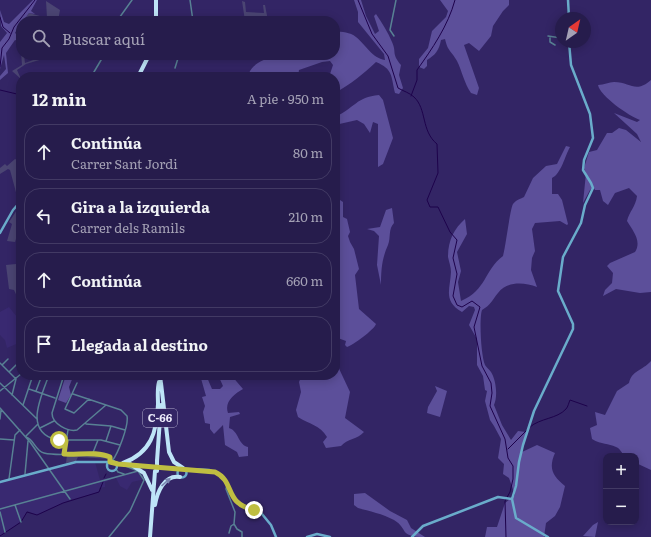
<!DOCTYPE html>
<html lang="es">
<meta charset="utf-8">
<style>
body{margin:0;font-family:Literata,serif;background:#2e2553;color:#f1f3f6}
.controls{position:absolute;right:12px;bottom:12px;display:grid;overflow:hidden;border-radius:8px;box-shadow:0 2px 10px #0003}
.controls button{width:36px;height:36px;display:grid;place-items:center;padding:0;border:0;border-bottom:1px solid #423a64;background:#261c4c;color:#f1f3f6;font:20px sans-serif}
.compass{position:absolute;left:555px;top:12px;width:36px;height:36px;border-radius:50%;background:#261c4c;box-shadow:0 2px 10px #0003;rotate:34deg}
.stop{position:absolute;width:12px;height:12px;margin:-9px;border:3px solid #bfbe41;border-radius:50%;background:#fff}
.stop.end{background:#bfbe41;border-color:#fff;box-shadow:0 1px 4px #0008}
.list{margin:0;padding:0;list-style:none}
h2{display:flex;justify-content:space-between;align-items:center;height:52px;margin:0;padding:0 16px;font-size:17px}
h2 small{font-size:13px;font-weight:400;color:#a4a1b5}
.list li{display:grid;grid-template-columns:26px 1fr auto;gap:12px;align-items:center;box-sizing:border-box;height:56px;margin:0 8px 8px;padding:0 8px;border:1px solid #423a64;border-radius:16px}
.list b{display:block;font-size:15px;white-space:nowrap}
.list p{margin:0;font-size:13px;white-space:nowrap;color:#a4a1b5}
.list em{font-size:13px;font-style:normal;color:#a4a1b5}
.icon{flex:none;width:22px;height:22px;fill:none;stroke:currentColor;stroke-width:2;stroke-linecap:round;stroke-linejoin:round}
.map{position:relative;flex:none;width:651px;height:537px;overflow:hidden}
.search{position:absolute;background:#261c4c;box-shadow:0 2px 10px #0003;left:16px;top:16px;width:324px;height:44px;display:flex;align-items:center;gap:10px;box-sizing:border-box;padding:0 14px;border-radius:16px;color:#a4a1b5;font-size:15px}
.panel{position:absolute;background:#261c4c;box-shadow:0 2px 10px #0003;left:16px;top:72px;width:324px;height:308px;border-radius:16px}
.map>svg:first-child{display:block}
.built{fill:#392971}
.green{fill:#4b4573}
.forest{fill:#5c4f9a}
.lines{fill:none;stroke-linecap:round;stroke-linejoin:round}
.stream{stroke:#1d024b;stroke-width:1}
.street{stroke:#588194;stroke-width:1.5}
.secondary{stroke:#6aaccb;stroke-width:2.5}
.highway{stroke:#bee4f7;stroke-width:4}
.highway-bridge{stroke:#bee4f7;stroke-width:4}
.oneway{fill:#7884ae}
.route{stroke:#bfbe41;stroke-width:5}
.labels{text-anchor:middle;stroke-width:3;stroke-linejoin:round;paint-order:stroke}
.shield{fill:#332565;stroke:#b5b0cf;stroke-width:1}
.shield-label{font-size:11px;font-weight:bold;fill:#edecfc}
</style>
<div class="map">
<svg width="651" height="537" viewBox="0 0 651 537">
<rect width="100%" height="100%" fill="#332565"/>
<path class="built" d="M9,307L21,322V342L7,348L5,340L0,335V312Z
M84,461L95,462L100,480L139,470L146,479L132,482L127,490L120,486L116,478L105,482V487L99,488L100,492L70,500L37,515L27,511L22,521L0,537V482Z"/>
<path class="green" d="M46,1L60,10L58,21H23L29,13L47,18Z
M242,1L245,2L246,12L264,13L263,5H265L268,21H245Z
M21,52V55H24L25,63L47,55L46,58L26,64L17,70L21,79L12,71L22,65Z
M15,159L21,162V193L17,196L10,170L8,169L0,174V168L5,164L7,166Z
M21,204L17,215L20,226L15,242L7,241L12,224L9,222Z
M21,260V305L14,290L9,289L6,265L16,264Z
M67,455H101L111,459L78,457L76,461L66,463Z"/>
<path class="forest" d="M33,0H37L31,11L35,14L29,13L23,21H21L15,33L21,38V42L15,40L6,53L8,73L0,80V76L6,69L4,55L0,69V42L7,33L1,26L0,10L4,22L9,24Z
M354,0H361L366,16L375,34L379,31L374,16L376,14C382,23 388,32 392,42C397,53 391,53 401,65L399,75L403,88L399,94L395,93C391,76 393,69 376,62C363,74 351,84 335,93V77H329L333,65L330,61L322,62L299,70L298,77H273L270,73L261,72L251,77L249,73C260,49 312,55 335,55V31C342,32 350,32 356,37C366,45 372,58 385,60L384,54L358,22V12Z
M440,0H509V5L503,11L493,26L491,36L479,51L469,43L464,45L479,88L477,95L471,93C464,83 462,71 457,61C451,50 448,52 445,39L441,40C439,51 435,55 427,60V66L424,69L419,67V59L428,48L432,31L446,17L448,11Z
M651,80V292L640,293L616,289L603,296L605,290L612,283L613,273L607,266L610,263L635,252C642,241 633,231 627,221C629,212 636,206 637,196L629,188L615,193L608,205L603,201L600,190H595L594,188L590,190L583,203L586,173L584,168L589,152L597,150L607,133H612L619,128L626,130L641,142L637,134L614,113L637,122L640,120C629,116 600,96 598,85C604,85 609,82 614,82C631,82 635,94 651,80Z
M379,95L383,100L393,138L383,164L378,167V124L373,122L370,133L364,124L357,120L335,125V117C355,108 356,97 379,95Z
M566,146L570,147C565,156 561,174 552,178V194H558L562,200L568,224L567,225L560,221L535,223L532,229L535,251L532,258L531,270L537,287C524,282 507,281 498,293C492,300 491,305 482,310C479,319 481,356 485,365C486,367 489,369 491,372C496,380 498,396 494,405L502,425L511,440L518,431L526,432L522,452L537,445L555,453C548,469 553,476 565,486L560,507L555,516L546,523L544,537H485L487,527H497L505,503L515,495L509,478L503,474L504,464L498,458L501,439L494,426L490,420L485,401L487,391L485,390L483,376L477,365V339L469,325L475,310L474,307L469,306L462,312C443,301 450,290 451,272C451,267 449,262 448,257C448,240 454,229 465,219L467,234L457,252L461,271L458,282L461,301C487,290 484,270 503,256C506,245 510,209 513,204C516,200 520,199 524,197L533,178L546,166L557,164Z
M336,200H340L343,202V217L347,219L350,232L348,236L350,242L354,249L359,269L355,275L359,309L376,324C374,330 353,345 347,347L345,345L346,341L335,337Z
M392,208L394,223C388,229 391,238 388,245C382,258 381,270 381,285L377,265L379,236L374,231L367,229L380,227L386,210Z
M335,360L350,392L345,418L364,432C358,439 347,439 341,446L326,448L323,442L327,437C320,425 309,424 298,417L296,410L301,392L299,382L302,375H335Z
M651,361V470L636,463V456H625C621,453 621,449 616,447C608,443 602,445 592,439L590,428L597,425L595,412L605,415L617,391L629,383C632,370 642,371 651,361Z
M66,375H88L85,379L73,377L69,387L71,395L66,403L58,400Z
M200,375H206L212,389H220L223,386L218,375H231L243,389C234,394 224,402 228,413L239,412L240,414L230,417L229,428C239,431 238,445 248,447V456L239,457L237,452L225,445L223,425L214,434L210,429V424L205,423L203,412L205,406L202,397L206,396Z
M435,386L447,391L440,417L427,413L428,407L437,391Z
M365,493L390,511L407,520L411,528L425,537C398,537 409,529 394,520C383,514 369,511 358,508L354,505V494Z
M598,522L595,537L583,536L593,525Z"/>
<g class="lines">
<path class="stream" d="M358,0L372,34L388,56L398,88C403,91 410,93 414,97C427,109 421,131 437,144L438,173L427,200L430,207H438L450,232L457,240L453,258L457,274L453,296L457,305L462,307L472,301L480,307L474,327L482,366L491,383L492,393L490,406L505,439L508,458L513,466V479L510,492L505,501L506,537
M0,17L3,27L10,33
M0,67L2,48L9,39L14,27L35,0
M0,90L21,95
M411,96L417,80V70C432,49 448,26 455,0
M530,427C540,418 557,419 566,409C568,407 569,402 570,400L587,406
M508,449L528,429
M104,478L106,474
M0,536L21,522L27,512L37,515L63,503L99,492L103,482"/>
<path class="street" d="M190,0L193,21
M117,21L132,0
M394,36L390,30L396,0
M548,36L561,38
M550,38V42L555,45
M175,68L179,55
M91,77L104,55
M21,345L19,346L21,349
M0,363L16,379
M2,365L8,359
M9,372L16,365
M49,375C41,397 23,432 57,440H101L120,445
M64,375L52,413C52,424 68,432 77,430L106,405
M0,383L37,419
M77,383L65,409L74,413L89,399
M29,389L55,398
M0,391L21,374
M36,391L42,375
M73,394L121,410L127,416C129,425 118,454 112,461
M12,395L16,379
M23,405L33,375
M0,408L30,442L70,499
M0,419L1,410
M86,424L111,426L125,430
M40,428L54,421
M26,436L38,424
M26,437C34,439 35,451 44,453C64,458 92,449 110,457V461
M0,439L14,440
M106,441L111,426
M64,454L68,430
M92,455L98,440
M116,469L118,472L124,474
M25,474L28,441
M9,479L15,435L20,430
M227,485L226,489L235,512L234,524L237,529L242,532V537
M15,505L21,522
M0,509L138,471
M0,512L5,532
M229,533L231,526L234,524
M109,537L130,511L144,480L138,471L123,465"/>
<path class="secondary" d="M568,0L569,18
M0,233L13,210L21,201
M107 466a5 5 0 1 1 10 0a5 5 0 1 1-10 0Z
M116,463L179,469
M177.5 473a4.5 4.5 0 1 1 9 0a4.5 4.5 0 1 1-9 0Z
M185,469L209,470L219,474L225,481L237,503L262,514L271,525L276,537
M0,482L76,462H110
M512,499L516,486L519,462L523,445L534,411L573,329V324L558,291L563,257L581,223L585,205L593,188L591,183L583,170L584,160L593,138L590,114L571,65L569,42
M307,537L317,534L330,537
M412,537L423,526L498,497L512,499L516,518L548,537"/>
<path class="highway" d="M156,0V21
M138,77L149,55
M160,375L161,384
M161,383L169,452L174,462L183,468
M157,461L161,405
M123,463C151,453 157,432 158,404C158,397 157,389 159,382
M130,464L144,473L152,490
M155,505C157,493 164,474 180,477
M150,537L155,471"/>
<path class="highway-bridge" d="M157,471V461"/>
</g>
<defs><path id="oneway-solid" d="M-6-.8H1V-3.2L6.5 0L1 3.2V.8H-6Z"/></defs>
<use class="oneway" href="#oneway-solid" transform="translate(166 482) rotate(-42)"/>
<g class="lines">
<path class="route" d="M59,440L66,441L64,454C78,455 97,451 110,457V462L118,464L215,472C236,482 223,503 254,510"/>
</g>
<g class="labels">
<rect class="shield" x="143" y="409" width="34" height="18" rx="3"/>
<g class="shield-label">
<text x="160" y="422">C-66</text>
</g>
</g>
</svg>
<div class="controls">
<button>+</button>
<button>−</button>
</div>
<svg class="compass" viewBox="-18 -18 36 36"><path d="M0-13l5 13h-10z" fill="#e53935"/><path d="M0 13l5-13h-10z" fill="#a4a1b5"/></svg>
<div class="stop" style="left:59px;top:440px"></div>
<div class="stop end" style="left:254px;top:510px"></div>
<div class="search"><svg class="icon" aria-label="search" viewBox="0 0 24 24"><circle cx="10" cy="10" r="6"/><path d="M15 15l6 6"/></svg>Buscar aquí</div>
<section class="panel">
<h2>12 min<small>A pie · 950 m</small></h2>
<ul class="list">
<li><svg class="icon" aria-label="ahead" viewBox="0 0 24 24"><path d="M12 20V5M6 11l6-6 6 6"/></svg><div><b>Continúa</b><p>Carrer Sant Jordi</p></div><em>80 m</em></li>
<li><svg class="icon" aria-label="left" viewBox="0 0 24 24"><path d="M17 20v-9H6M10 6l-5 5 5 5"/></svg><div><b>Gira a la izquierda</b><p>Carrer dels Ramils</p></div><em>210 m</em></li>
<li><svg class="icon" aria-label="ahead" viewBox="0 0 24 24"><path d="M12 20V5M6 11l6-6 6 6"/></svg><div><b>Continúa</b></div><em>660 m</em></li>
<li><svg class="icon" aria-label="arrive" viewBox="0 0 24 24"><path d="M6 21V4h12l-3 4 3 4H6"/></svg><div><b>Llegada al destino</b></div></li>
</ul>
</section>
</div>
